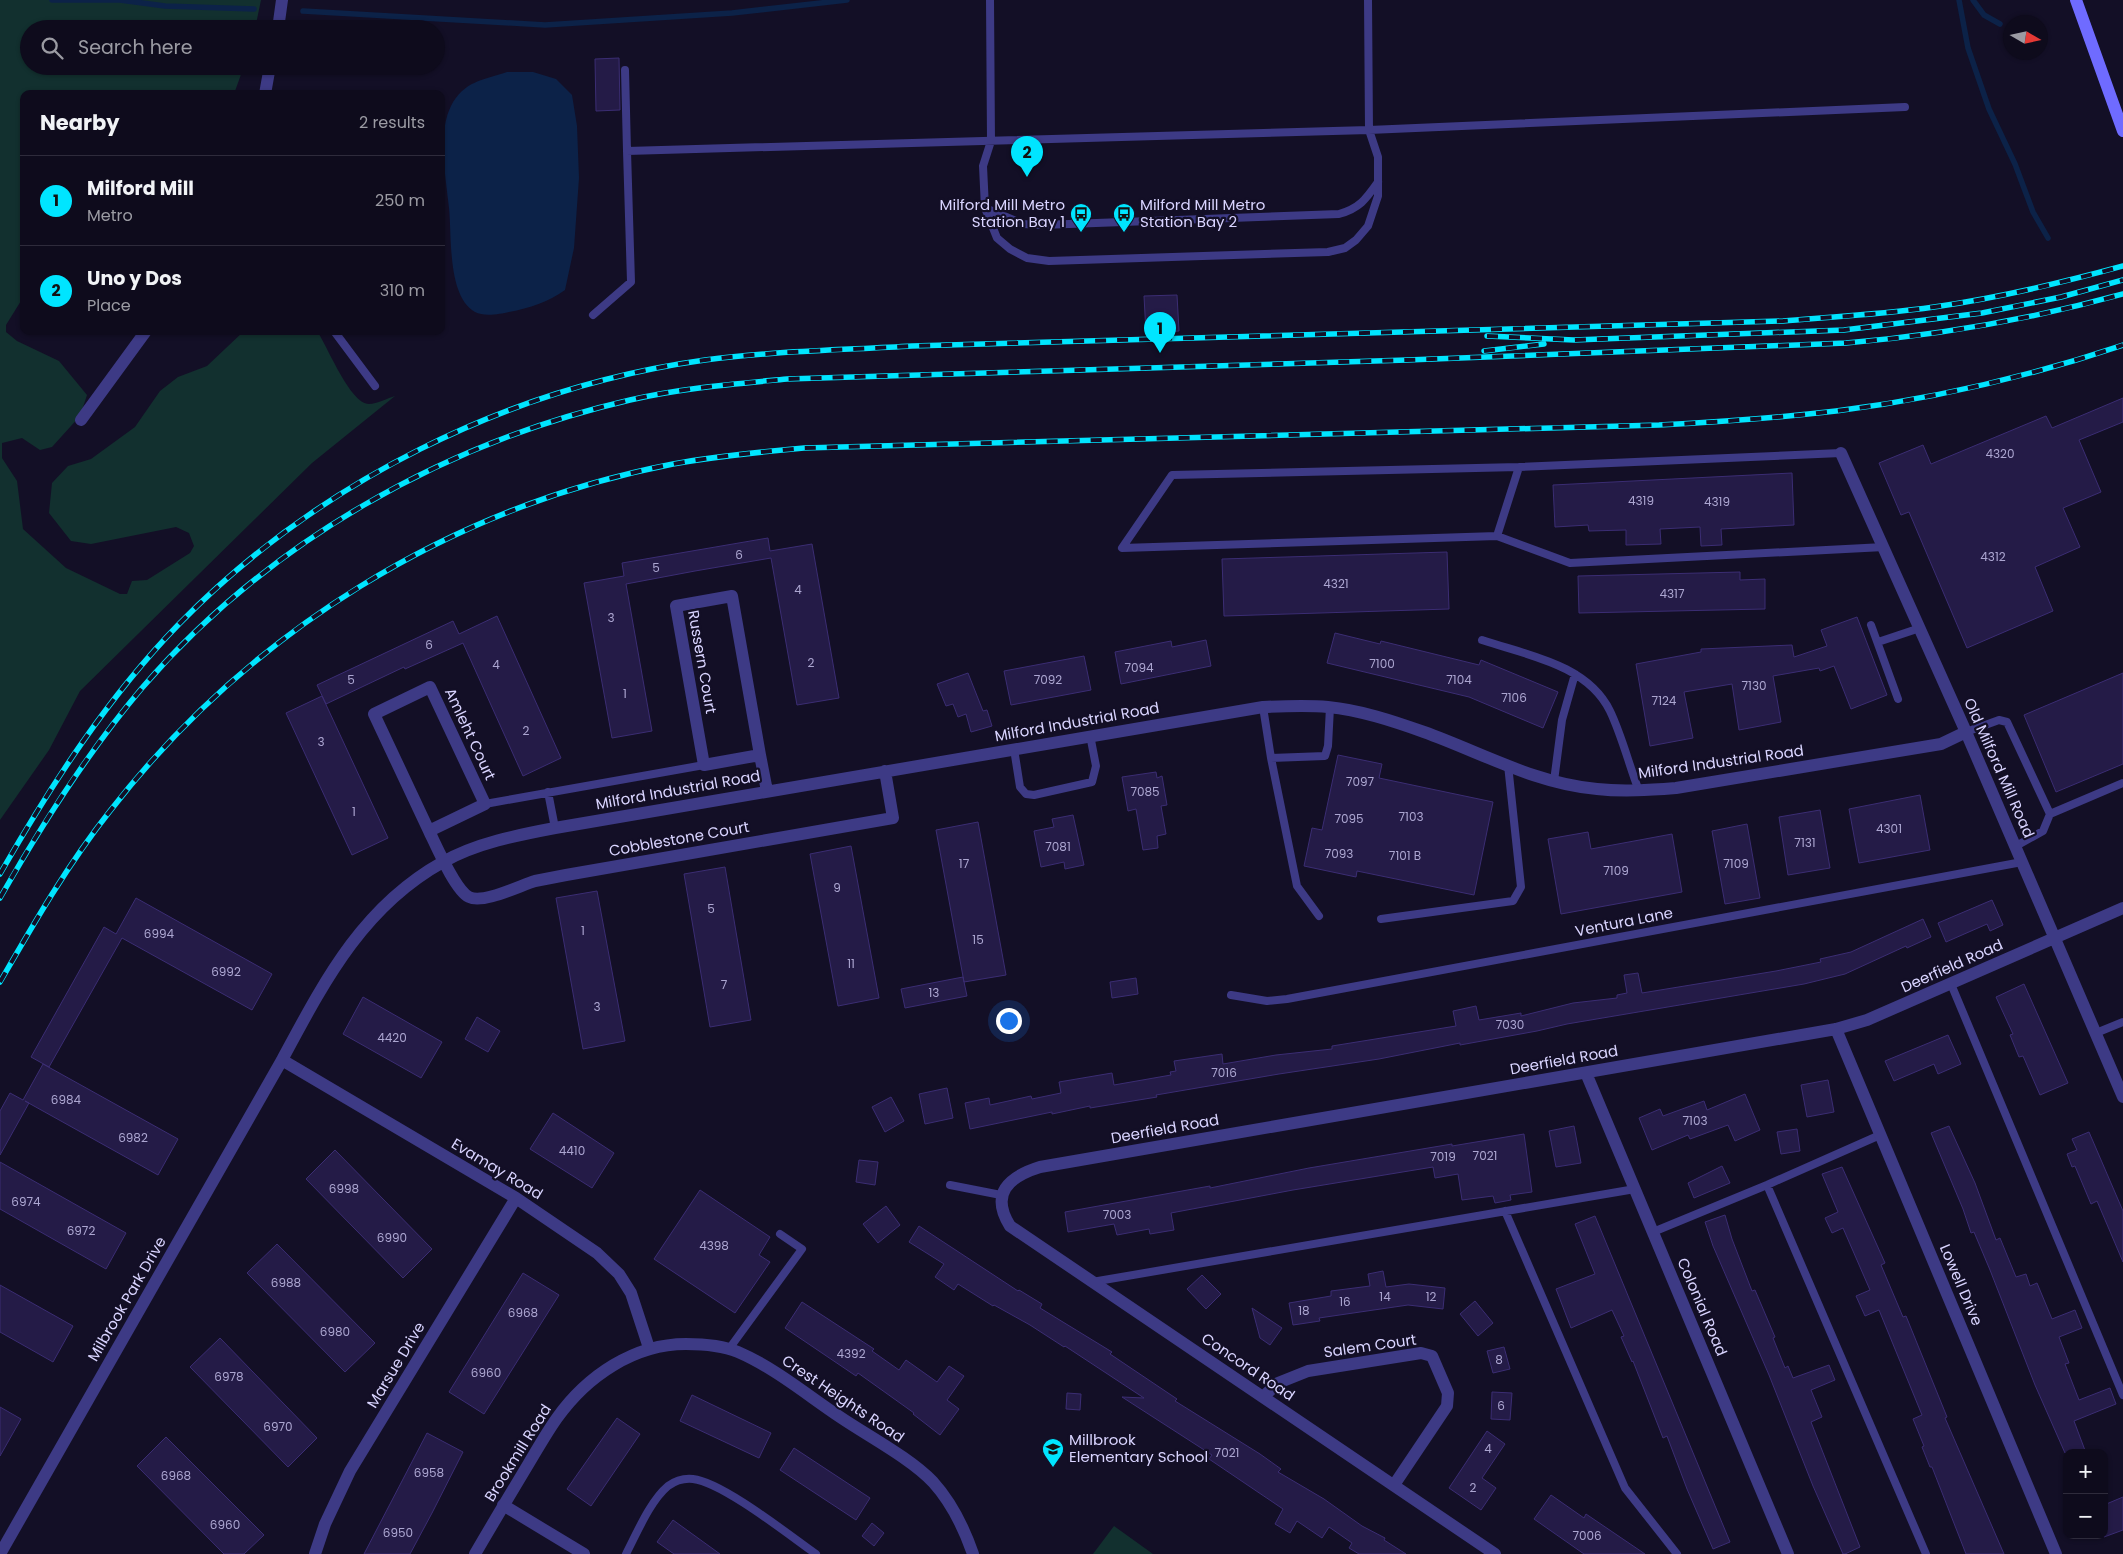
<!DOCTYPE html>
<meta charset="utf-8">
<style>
body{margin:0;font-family:Poppins,sans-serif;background:#1c1929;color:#f1f3f6}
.controls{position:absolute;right:15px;bottom:15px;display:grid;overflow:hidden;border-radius:10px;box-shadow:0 1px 4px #0004}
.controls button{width:45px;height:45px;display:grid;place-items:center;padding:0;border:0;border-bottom:1px solid #2e2b3b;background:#0e0b1c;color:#f1f3f6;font:25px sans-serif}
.compass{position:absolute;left:2003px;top:15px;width:45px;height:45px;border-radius:50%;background:#0e0b1c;box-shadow:0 1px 4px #0004;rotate:99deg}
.you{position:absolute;left:1008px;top:1020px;width:18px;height:18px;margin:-12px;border:4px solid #fff;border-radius:50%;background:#1a73e8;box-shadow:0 0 0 8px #1a73e833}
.badge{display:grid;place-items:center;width:32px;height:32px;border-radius:50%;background:#00e5ff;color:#111;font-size:16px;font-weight:700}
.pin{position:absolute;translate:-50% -41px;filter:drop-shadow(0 1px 2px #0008)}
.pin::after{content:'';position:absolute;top:26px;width:18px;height:15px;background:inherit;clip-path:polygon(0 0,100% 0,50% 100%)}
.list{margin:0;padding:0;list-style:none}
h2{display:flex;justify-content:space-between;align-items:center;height:65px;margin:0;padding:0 20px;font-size:21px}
h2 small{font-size:16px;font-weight:400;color:#9b9ba3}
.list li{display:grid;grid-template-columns:32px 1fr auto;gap:15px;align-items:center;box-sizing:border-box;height:90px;padding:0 20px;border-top:1px solid #2e2b3b}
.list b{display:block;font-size:19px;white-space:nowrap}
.list p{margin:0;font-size:16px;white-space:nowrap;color:#9b9ba3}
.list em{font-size:16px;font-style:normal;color:#9b9ba3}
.icon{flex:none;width:28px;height:28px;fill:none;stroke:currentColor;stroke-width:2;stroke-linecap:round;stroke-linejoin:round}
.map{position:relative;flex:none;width:2123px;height:1554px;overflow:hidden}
.search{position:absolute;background:#0e0b1c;box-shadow:0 1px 4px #0004;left:20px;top:20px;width:425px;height:55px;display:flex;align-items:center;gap:12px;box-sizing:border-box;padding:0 18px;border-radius:28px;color:#9b9ba3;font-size:19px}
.panel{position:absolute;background:#0e0b1c;box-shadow:0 1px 4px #0004;left:20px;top:90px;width:425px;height:245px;border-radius:10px}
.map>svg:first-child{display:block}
.green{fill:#12302f}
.water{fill:#0c2248}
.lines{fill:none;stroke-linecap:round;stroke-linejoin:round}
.stream{stroke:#0c2248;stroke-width:5.5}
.building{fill:#241b47;stroke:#3b2d73}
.service{stroke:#3d3a85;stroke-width:8}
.minor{stroke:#3d3a85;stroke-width:12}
.secondary{stroke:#6f6bff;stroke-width:12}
.rail-casing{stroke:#00e5ff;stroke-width:5.5}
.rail{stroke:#130f26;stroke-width:4;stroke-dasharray:11;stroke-linecap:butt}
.labels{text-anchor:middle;stroke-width:4.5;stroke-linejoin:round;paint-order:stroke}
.number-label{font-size:12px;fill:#aca6d1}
.poi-label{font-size:15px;fill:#d9d4ff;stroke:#130f26;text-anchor:start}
.street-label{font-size:15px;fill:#d9d4ff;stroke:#130f26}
</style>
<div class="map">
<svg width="2123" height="1554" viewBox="0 0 2123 1554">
<rect width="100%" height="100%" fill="#130f26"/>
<path class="green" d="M0,0H261L255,29H29V66H244L234,94H24V296L6,325V332L17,341L59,361L87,395L80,416L52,447L40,450L22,438L2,443V458L17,481L23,529L66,568L120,594H127L132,581L147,580L190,553L194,546L189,533L176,527L91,544L71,541L49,513L52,483L68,466L91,459L135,427L160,391L178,377L207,366L244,331H317C327,345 350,404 369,404C377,404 388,398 395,396L312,463L80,691L49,750L0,820Z
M1114,1526L1153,1554H1093Z"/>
<path class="water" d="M507,72H533L556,79L572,95L577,126L579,178L574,248L565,290C548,302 530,308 509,312C500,314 484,317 475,312C447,296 452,236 449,208C446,178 437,134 451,106C464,81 483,80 507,72Z"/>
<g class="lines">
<path class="stream" d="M52,0H120L165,6L254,9
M1959,0L1968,48L1989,109L2015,164L2033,212L2048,238
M1973,0L1984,15L2000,24
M303,11L545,25L732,13L847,0"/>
</g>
<path class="building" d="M619,58L620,110L596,111L595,59Z
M1177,295L1179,331L1146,333L1144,296Z
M2123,398V422L2079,440L2101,492L2063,508L2080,547L2035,567L2053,611L1967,648L1909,512L1901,515L1879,463L1923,445L1931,464L2046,416L2052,428Z
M1792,473L1794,525L1721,529L1722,545L1701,546L1700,527L1660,529L1661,544L1626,545V530L1589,531L1588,525L1555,527L1553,485Z
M768,538L770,551L812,544L839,698L797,705L771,558L695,571L626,584L652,731L612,738L584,583L624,576L622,563Z
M1447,552L1449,609L1224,616L1222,559Z
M1740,572V580L1765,579V609L1579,613L1578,576Z
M497,616L561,758L523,776L463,643L405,669L404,667L326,704L317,685L453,621L459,634Z
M1857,617L1887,695L1851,709L1834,666L1820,671L1819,668L1773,676L1781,722L1739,730L1732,684L1684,692L1693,738L1650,746L1636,664L1701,652V649L1792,645L1794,657L1827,646L1821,630Z
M1335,633L1380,644L1381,641L1479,665L1481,660L1558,692L1543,728L1469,697L1327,663Z
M1206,640L1211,666L1121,684L1115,652L1171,641L1172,647Z
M1084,656L1091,690L1011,705L1004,671Z
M968,673L983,711L987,710L992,726L971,732L966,714L958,717L953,704L946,706L937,684Z
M2123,673V764L2056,792L2024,715Z
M322,696L388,838L352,855L286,713Z
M1338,755L1382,764L1379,778L1493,802L1474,895L1357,871L1356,877L1304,866L1312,828L1322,830Z
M1156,772L1157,778L1162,776L1167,805L1161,806L1166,834L1157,836L1158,848L1143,850L1136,809L1128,811L1122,777Z
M1920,795L1930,850L1859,863L1849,809Z
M1820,810L1830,868L1788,875L1779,817Z
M1073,815L1084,865L1065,869L1064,862L1041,867L1034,831L1054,827L1052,819Z
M978,822L1006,975L964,982L936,830Z
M1747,824L1760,898L1725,904L1712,831Z
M1588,832L1591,849L1672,834L1682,892L1561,914L1548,839Z
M851,846L879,998L838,1006L810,854Z
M725,867L751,1020L710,1027L684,874Z
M597,891L625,1041L583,1049L556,898Z
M136,898L272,974L252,1010L122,938L49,1067L31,1057L104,927L116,934Z
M1992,900L2003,925L1990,931L1987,924L1946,942L1938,923Z
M1923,919L1931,937L1907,948L1906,946L1845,974L1804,984L1567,1024L1537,1031L1460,1045V1043L1379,1059L1279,1074L1156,1095L1157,1097L1090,1108V1106L1052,1114V1112L970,1129L965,1103L989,1098L990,1105L1031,1096L1032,1099L1061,1093L1059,1082L1112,1073L1114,1085L1171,1075L1170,1072L1176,1071L1174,1061L1222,1054L1223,1064L1276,1055L1332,1049V1046L1456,1026L1453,1011L1476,1006L1479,1020L1521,1013V1016L1573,1003L1617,998V995L1627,993L1624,975L1638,973L1642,993L1776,971L1821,962L1820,959L1851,952Z
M963,977L967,996L905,1008L901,989Z
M1136,978L1138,994L1112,998L1110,982Z
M2024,984L2068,1083L2040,1095L2023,1056L2019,1057L2010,1035L2013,1034L1996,997Z
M363,997L442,1042L421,1078L343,1034Z
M477,1017L500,1031L488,1052L465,1039Z
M1948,1035L1961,1064L1938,1074L1934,1064L1894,1081L1885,1061Z
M43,1064L178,1139L158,1175L25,1101L29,1103L0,1155V1111L10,1093L23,1100Z
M1828,1080L1834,1112L1807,1117L1801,1085Z
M947,1088L953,1118L925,1124L919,1094Z
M1745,1094L1760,1130L1735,1141L1728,1125L1690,1139L1688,1135L1652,1150L1639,1118L1660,1109L1663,1116L1704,1101L1707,1110Z
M891,1097L904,1121L885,1132L872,1107Z
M553,1113L614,1153L592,1188L530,1149Z
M1574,1126L1581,1163L1556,1167L1549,1131Z
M1949,1126L1975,1183L1996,1240L2000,1238L2016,1277L2026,1274L2030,1286L2037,1283L2052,1319L2075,1310L2082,1328L2059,1337L2069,1363L2065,1364L2079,1400L2110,1388L2116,1404L2074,1421L2086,1453H2065L2035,1385L1990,1270L1974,1232L1971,1233L1963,1209L1931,1133Z
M1797,1129L1800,1151L1781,1154L1777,1132Z
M2089,1132L2123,1211V1262L2097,1201L2091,1204L2075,1166L2072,1167L2067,1154L2077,1150L2072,1139Z
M1524,1134L1532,1192L1510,1195L1511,1200L1495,1203L1493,1196L1462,1200L1458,1174L1435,1178L1433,1167L1293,1190L1171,1213L1174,1230L1150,1234L1149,1229L1117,1235L1114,1224L1068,1232L1065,1212L1210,1186V1188L1309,1168L1452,1144V1146Z
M335,1150L432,1249L403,1278L306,1179Z
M859,1160L878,1162L875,1185L856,1182Z
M0,1162L126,1233L106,1269L0,1209Z
M1722,1166L1730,1183L1694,1198L1688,1183Z
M1842,1167L1885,1263L1881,1265L1903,1317L1906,1316L1947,1417L1945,1418L2004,1554H1966L1932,1467H1930L1922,1447L1924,1446L1913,1419L1922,1415L1879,1310L1865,1316L1856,1296L1870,1290L1843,1228L1832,1233L1825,1218L1838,1212L1822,1174Z
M700,1190L770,1237L759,1255L770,1262L735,1313L654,1259Z
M886,1206L900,1225L878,1243L863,1224Z
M1725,1215L1732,1239L1752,1291L1755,1290L1775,1337L1773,1338L1785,1368L1788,1366L1793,1378L1829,1365L1835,1380L1811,1390L1822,1417L1811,1422L1860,1547L1845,1554H1843L1813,1486L1769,1375L1713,1246L1705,1222Z
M1595,1216L1730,1542L1713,1549L1687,1489L1667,1436L1663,1438L1633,1361L1632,1362L1621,1337L1624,1336L1612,1310L1571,1328L1556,1289L1595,1274L1575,1224Z
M919,1226L1018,1291L1019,1290L1042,1304L1040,1308L1112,1352L1110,1354L1177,1399L1175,1401L1260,1454L1281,1469L1278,1472L1324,1499L1362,1526L1385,1538L1384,1540L1406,1554H1359L1349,1548L1352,1543L1329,1527L1322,1538L1297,1521L1290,1533L1275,1524L1283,1509L1209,1459L1212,1455L1122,1397L1144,1398L1065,1346L1064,1347L1030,1325L994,1305L993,1306L958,1284L954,1290L935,1277L944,1264L909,1242Z
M277,1244L375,1343L345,1372L247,1273Z
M1383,1271L1386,1287L1409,1284L1445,1288L1443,1309L1408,1305L1319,1318L1320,1321L1293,1325L1289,1303L1331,1296V1291L1370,1286L1368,1274Z
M523,1273L559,1295L484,1414L449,1392Z
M1202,1275L1221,1294L1206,1309L1187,1289Z
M0,1285L73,1326L53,1362L0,1332Z
M1475,1301L1493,1323L1478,1336L1460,1314Z
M802,1302L874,1349L872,1351L899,1370L906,1360L937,1382L949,1366L964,1376L947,1400L959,1409L940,1435L913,1414L914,1413L858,1373L856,1376L785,1328Z
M1252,1308L1282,1328L1270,1345L1260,1338Z
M220,1338L317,1438L288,1467L190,1367Z
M1504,1347L1510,1369L1493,1373L1487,1351Z
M1492,1392L1512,1393L1510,1420L1491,1419Z
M1067,1393L1081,1394L1080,1410L1066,1409Z
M692,1395L771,1433L759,1458L680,1421Z
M0,1407L21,1419L0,1456Z
M617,1418L640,1434L591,1506L567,1489Z
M1487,1431L1505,1444L1482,1478L1496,1488L1481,1510L1449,1488Z
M427,1433L463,1452L432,1513L410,1554H364Z
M166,1437L264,1535L244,1554H224L137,1466Z
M794,1448L870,1498L856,1520L780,1470Z
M1551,1495L1584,1518L1586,1514L1645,1554H1584L1534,1519Z
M2123,1497V1530L2104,1537V1505Z
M673,1520L720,1554H674L657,1542Z
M872,1523L884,1533L874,1546L862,1536Z"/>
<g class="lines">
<path class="service" d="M990,0L991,141L983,166L985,208L997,238L1010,249L1027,258L1049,261L1328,252L1345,248L1356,240L1368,226L1378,196V157L1369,130L1368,0
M625,70L627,151
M985,208L1023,224L1042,225L1339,214C1360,208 1366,199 1378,182
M593,315L631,282L627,151L1369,130L1905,107
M334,331L375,386
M1519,467L1172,475L1122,548L1497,536L1570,563L1884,547
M1497,536L1519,467L1841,453
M1871,625L1898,699
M1482,640C1526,655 1587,664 1610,711C1622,736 1629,765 1639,791
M1878,642L1920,628
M1263,707L1271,758L1325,756L1328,746L1330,707
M1966,732L1999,720L2007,722L2050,814L2043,831L2016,846
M1014,749L1020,787L1026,794L1034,795L1092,782L1096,766L1090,735
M1271,758L1297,886L1319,916
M1554,781L1562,720L1575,674
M548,792L555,828
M485,804L704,765
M2050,814L2123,783
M1381,919L1513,901L1521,887L1508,765
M1951,984L2123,1395
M1231,995L1267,1001L1287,999L2022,862
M2096,1033L2123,1022
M950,1185L1001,1195
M1767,1185L1926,1554
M1505,1211L1625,1488L1677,1554
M1653,1232L1767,1185L1880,1135
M1092,1282L1635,1189
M729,1349L802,1249L780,1234
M626,1554C637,1533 650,1501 668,1486C675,1481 684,1478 693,1479C722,1482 789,1535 816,1554"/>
<path class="minor" d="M278,29L282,0
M265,94L270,66
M81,420L146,331
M1841,453L1966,732L2123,1097
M760,755L732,596L676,606L704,765L760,755L767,791
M429,831L374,714L430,687L485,804L429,831C436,845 455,890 469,897C483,904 519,886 535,881C545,879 556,877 566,875L893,818L885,771
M1836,1029L2056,1554
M282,1060L516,1198L597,1253L619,1274L631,1293L649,1348
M1586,1073L1788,1554
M1263,1397L1278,1383L1308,1371L1421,1353L1432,1356L1448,1393L1447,1406L1394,1485
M503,1505L584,1554
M0,1554L282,1060C324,982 362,907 443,862C476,843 518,835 555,828L1263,707C1285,706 1307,705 1328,707C1360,710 1393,721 1424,732C1480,752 1536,784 1597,789C1623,792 1650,790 1676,788L1941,744L1966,732
M315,1554L325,1524L350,1471L516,1198
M475,1554C493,1523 511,1493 529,1463C538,1448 547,1432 557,1418C587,1376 634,1344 686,1344C704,1344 721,1345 738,1352C775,1368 807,1395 840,1417C868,1436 910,1458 933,1482C952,1503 964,1528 973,1554
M1495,1554L1010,1226C990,1194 1008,1177 1040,1167L1836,1029L1867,1020L2123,908"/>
<path class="secondary" d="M2076,0L2123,131"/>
<g class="rail-casing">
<path id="rail" d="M1487,336L1574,340L1844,330L1982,313L2061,297L2123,280
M1484,351L1544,344
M0,874C51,785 107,698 179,624C318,482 509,387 705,360C774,351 843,350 912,346L1783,321C1833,317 1884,314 1934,307C1998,298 2061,283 2123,266
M0,898C42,824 87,753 142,688C267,543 443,443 630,400C681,388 734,384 787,379L1407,360L1846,343C1940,335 2032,319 2123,294
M0,982C34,923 68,864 110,811C249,632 450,507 673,464C717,456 760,452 804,448L1659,425C1718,422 1777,418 1836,411C1933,399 2031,376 2123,345"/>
</g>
<use href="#rail" class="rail"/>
</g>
<defs>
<g id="bus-pin" transform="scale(1.125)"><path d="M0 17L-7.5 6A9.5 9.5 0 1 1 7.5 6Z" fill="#00e5ff" stroke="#130f26"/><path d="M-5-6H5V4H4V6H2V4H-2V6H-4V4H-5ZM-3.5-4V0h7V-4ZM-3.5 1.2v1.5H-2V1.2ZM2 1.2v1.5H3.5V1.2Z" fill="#111"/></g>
<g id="school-pin" transform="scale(1.125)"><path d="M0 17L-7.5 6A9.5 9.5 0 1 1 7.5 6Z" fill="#00e5ff" stroke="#130f26"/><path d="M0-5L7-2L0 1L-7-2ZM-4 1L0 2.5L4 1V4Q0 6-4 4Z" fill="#111"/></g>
</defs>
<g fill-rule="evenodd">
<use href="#bus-pin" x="1081" y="214"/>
<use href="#bus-pin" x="1124" y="214"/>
<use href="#school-pin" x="1053" y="1449"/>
</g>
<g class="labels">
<g class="number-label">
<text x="2000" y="458">4320</text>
<text x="1641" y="505">4319</text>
<text x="1717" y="506">4319</text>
<text x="739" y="559">6</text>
<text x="1993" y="561">4312</text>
<text x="656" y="572">5</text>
<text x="1336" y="588">4321</text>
<text x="798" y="594">4</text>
<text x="1672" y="598">4317</text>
<text x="611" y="622">3</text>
<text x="429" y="649">6</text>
<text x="811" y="667">2</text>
<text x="1382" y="668">7100</text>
<text x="496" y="669">4</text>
<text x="1139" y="672">7094</text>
<text x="351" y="684">5</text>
<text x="1048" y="684">7092</text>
<text x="1459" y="684">7104</text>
<text x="1754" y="690">7130</text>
<text x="625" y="698">1</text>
<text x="1514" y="702">7106</text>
<text x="1664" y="705">7124</text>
<text x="526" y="735">2</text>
<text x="321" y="746">3</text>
<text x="1360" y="786">7097</text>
<text x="1145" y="796">7085</text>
<text x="354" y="816">1</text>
<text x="1411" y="821">7103</text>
<text x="1349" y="823">7095</text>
<text x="1889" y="833">4301</text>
<text x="1805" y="847">7131</text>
<text x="1058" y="851">7081</text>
<text x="1339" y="858">7093</text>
<text x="1405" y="860">7101 B</text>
<text x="964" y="868">17</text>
<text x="1736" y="868">7109</text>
<text x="1616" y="875">7109</text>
<text x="837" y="892">9</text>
<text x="711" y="913">5</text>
<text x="583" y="935">1</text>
<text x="159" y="938">6994</text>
<text x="978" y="944">15</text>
<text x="851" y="968">11</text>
<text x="226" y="976">6992</text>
<text x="724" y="989">7</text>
<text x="934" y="997">13</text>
<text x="597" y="1011">3</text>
<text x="1510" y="1029">7030</text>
<text x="392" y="1042">4420</text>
<text x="1224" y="1077">7016</text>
<text x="66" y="1104">6984</text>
<text x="1695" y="1125">7103</text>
<text x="133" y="1142">6982</text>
<text x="572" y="1155">4410</text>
<text x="1485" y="1160">7021</text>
<text x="1443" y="1161">7019</text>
<text x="344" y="1193">6998</text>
<text x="26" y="1206">6974</text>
<text x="1117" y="1219">7003</text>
<text x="81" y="1235">6972</text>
<text x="392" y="1242">6990</text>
<text x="714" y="1250">4398</text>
<text x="286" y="1287">6988</text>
<text x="1385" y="1301">14</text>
<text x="1431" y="1301">12</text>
<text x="1345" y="1306">16</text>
<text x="1304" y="1315">18</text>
<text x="523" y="1317">6968</text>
<text x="335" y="1336">6980</text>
<text x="851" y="1358">4392</text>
<text x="1499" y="1364">8</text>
<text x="486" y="1377">6960</text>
<text x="229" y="1381">6978</text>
<text x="1501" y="1410">6</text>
<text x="278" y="1431">6970</text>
<text x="1488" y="1453">4</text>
<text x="1227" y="1457">7021</text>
<text x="429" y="1477">6958</text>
<text x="176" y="1480">6968</text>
<text x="1473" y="1492">2</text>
<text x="225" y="1529">6960</text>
<text x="398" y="1537">6950</text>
<text x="1587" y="1540">7006</text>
</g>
<g class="poi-label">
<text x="1065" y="210" text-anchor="end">Milford Mill Metro<tspan x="1065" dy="17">Station Bay 1</tspan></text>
<text x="1140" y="210">Milford Mill Metro<tspan x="1140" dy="17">Station Bay 2</tspan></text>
<text x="1069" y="1445">Millbrook<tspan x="1069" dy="17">Elementary School</tspan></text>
</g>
<g class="street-label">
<text transform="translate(702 662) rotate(80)" y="5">Russern Court</text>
<text transform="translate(1077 722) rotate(-10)" y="5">Milford Industrial Road</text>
<text transform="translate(470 734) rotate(65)" y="5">Amleht Court</text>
<text transform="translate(1721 762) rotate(-8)" y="5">Milford Industrial Road</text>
<text transform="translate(1999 768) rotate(66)" y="5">Old Milford Mill Road</text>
<text transform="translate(678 790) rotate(-10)" y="5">Milford Industrial Road</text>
<text transform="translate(679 839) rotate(-10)" y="5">Cobblestone Court</text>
<text transform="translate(1624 922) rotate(-11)" y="5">Ventura Lane</text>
<text transform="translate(1952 966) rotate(-24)" y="5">Deerfield Road</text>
<text transform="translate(1564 1060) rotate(-10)" y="5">Deerfield Road</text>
<text transform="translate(1165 1129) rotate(-10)" y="5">Deerfield Road</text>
<text transform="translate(497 1169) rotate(31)" y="5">Evamay Road</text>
<text transform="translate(1961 1285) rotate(67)" y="5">Lowell Drive</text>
<text transform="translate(127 1299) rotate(-60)" y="5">Milbrook Park Drive</text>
<text transform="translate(1702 1307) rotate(67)" y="5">Colonial Road</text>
<text transform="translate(1370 1346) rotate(-8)" y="5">Salem Court</text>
<text transform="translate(396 1365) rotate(-59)" y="5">Marsue Drive</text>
<text transform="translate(1248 1367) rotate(34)" y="5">Concord Road</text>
<text transform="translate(843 1399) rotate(34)" y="5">Crest Heights Road</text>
<text transform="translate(518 1453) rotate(-58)" y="5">Brookmill Road</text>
</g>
</g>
</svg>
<div class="controls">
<button>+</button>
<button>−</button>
</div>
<svg class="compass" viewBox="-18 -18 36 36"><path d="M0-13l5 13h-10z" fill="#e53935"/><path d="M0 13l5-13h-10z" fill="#9b9ba3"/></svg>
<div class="you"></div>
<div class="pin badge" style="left:1160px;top:353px">1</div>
<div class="pin badge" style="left:1027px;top:177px">2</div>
<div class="search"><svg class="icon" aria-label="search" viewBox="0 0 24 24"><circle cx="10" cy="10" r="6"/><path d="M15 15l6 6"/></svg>Search here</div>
<section class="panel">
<h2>Nearby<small>2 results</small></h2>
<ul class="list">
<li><span class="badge">1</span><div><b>Milford Mill</b><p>Metro</p></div><em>250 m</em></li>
<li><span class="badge">2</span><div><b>Uno y Dos</b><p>Place</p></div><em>310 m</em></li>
</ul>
</section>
</div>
